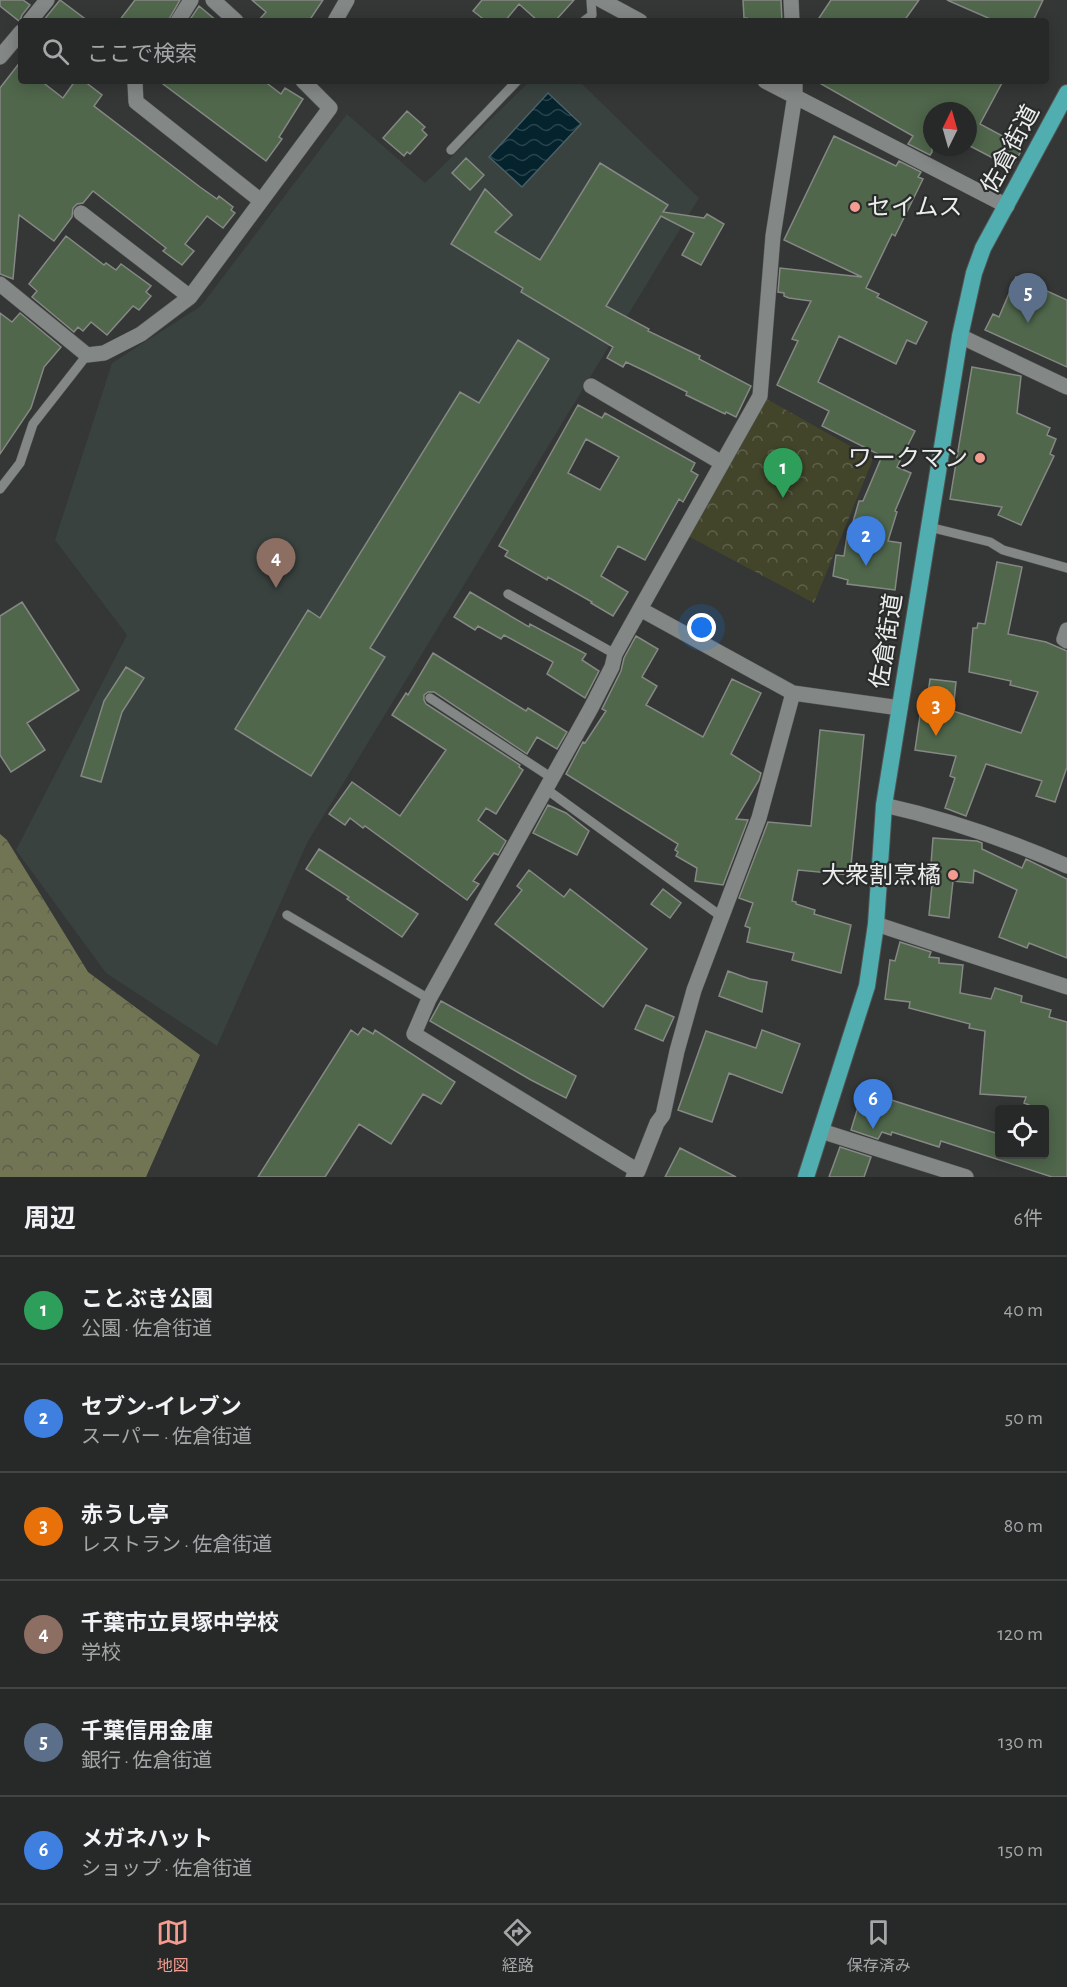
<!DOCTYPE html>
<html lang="ja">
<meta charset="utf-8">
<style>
body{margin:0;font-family:"Alegreya Sans","Noto Sans JP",sans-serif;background:#2f3130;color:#f1f3f6}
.controls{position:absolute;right:18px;bottom:18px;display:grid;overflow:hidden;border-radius:6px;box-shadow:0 3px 15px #0003}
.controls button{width:54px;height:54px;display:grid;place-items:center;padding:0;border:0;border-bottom:2px solid #434545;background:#272928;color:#f1f3f6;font:30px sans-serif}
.compass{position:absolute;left:923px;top:102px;width:54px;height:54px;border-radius:50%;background:#272928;box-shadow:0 3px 15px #0003;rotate:5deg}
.you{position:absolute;left:702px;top:628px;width:21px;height:21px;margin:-15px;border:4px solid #fff;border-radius:50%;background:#1a73e8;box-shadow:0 0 0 9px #1a73e833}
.badge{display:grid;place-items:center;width:39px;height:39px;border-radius:50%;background:#f59c90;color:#fff;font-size:20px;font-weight:700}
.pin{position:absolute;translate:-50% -50px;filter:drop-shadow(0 2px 3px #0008)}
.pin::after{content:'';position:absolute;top:32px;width:21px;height:18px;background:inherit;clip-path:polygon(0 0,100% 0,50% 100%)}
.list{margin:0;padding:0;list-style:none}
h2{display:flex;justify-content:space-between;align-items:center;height:78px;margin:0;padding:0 24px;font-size:26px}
h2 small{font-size:20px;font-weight:400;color:#a4a6a8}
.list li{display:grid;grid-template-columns:39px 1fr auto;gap:18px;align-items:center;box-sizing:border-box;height:108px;padding:0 24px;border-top:2px solid #434545}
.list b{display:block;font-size:22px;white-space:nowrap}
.list p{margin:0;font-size:20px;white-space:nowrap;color:#a4a6a8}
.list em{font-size:20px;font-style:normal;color:#a4a6a8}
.icon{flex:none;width:33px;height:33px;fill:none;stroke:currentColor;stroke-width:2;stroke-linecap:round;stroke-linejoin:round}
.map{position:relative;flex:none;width:1067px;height:1177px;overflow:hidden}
.search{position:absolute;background:#272928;box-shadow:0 3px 15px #0003;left:18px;right:18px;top:18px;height:66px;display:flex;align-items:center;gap:15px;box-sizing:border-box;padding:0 21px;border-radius:6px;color:#a4a6a8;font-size:22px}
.sheet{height:726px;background:#272928}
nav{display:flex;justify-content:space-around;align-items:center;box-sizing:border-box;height:84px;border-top:2px solid #434545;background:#272928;font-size:16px;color:#a4a6a8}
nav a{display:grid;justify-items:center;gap:3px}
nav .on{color:#f59c90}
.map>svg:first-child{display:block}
.built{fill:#39423f}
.forest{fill:url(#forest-crowns)}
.park{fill:url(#park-crowns)}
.water{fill:url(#water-waves);stroke:#4a6067;stroke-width:1.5}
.building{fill:#50674c;stroke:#868885;stroke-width:1.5;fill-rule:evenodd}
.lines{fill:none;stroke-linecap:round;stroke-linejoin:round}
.service-casing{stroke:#515453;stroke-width:10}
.minor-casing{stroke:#515453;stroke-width:16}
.trunk-casing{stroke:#515453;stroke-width:18}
.service{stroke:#838785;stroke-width:9}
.minor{stroke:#838785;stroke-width:15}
.trunk{stroke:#50aeb0;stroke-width:16}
.poi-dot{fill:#f59c90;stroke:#2a2c2b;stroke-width:2}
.labels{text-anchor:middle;stroke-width:4.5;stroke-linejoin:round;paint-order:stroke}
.street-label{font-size:24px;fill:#eceeed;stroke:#2a2c2b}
.poi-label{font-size:24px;fill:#eceeed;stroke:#2a2c2b;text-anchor:end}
</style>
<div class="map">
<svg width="1067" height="1177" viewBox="0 0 1067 1177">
<defs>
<pattern id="forest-crowns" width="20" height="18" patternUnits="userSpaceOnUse" patternTransform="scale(1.5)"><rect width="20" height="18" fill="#727553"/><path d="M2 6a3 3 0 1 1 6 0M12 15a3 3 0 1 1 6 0" fill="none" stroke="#5c5e4d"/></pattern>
<pattern id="park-crowns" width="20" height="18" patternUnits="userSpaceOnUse" patternTransform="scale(1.5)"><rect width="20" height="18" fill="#43452b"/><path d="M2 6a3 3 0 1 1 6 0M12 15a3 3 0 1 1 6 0" fill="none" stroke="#5e604a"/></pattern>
<pattern id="water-waves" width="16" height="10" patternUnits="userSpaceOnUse" patternTransform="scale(1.5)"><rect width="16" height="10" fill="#04232d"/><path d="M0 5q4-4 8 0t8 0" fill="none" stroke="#29434c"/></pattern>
</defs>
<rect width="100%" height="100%" fill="#343735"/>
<path class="built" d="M530,81H579L699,198L307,843L217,1046L106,973L16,850L127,635L55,540L112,363L201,306L347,114L425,183Z"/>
<path class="forest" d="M0,834L7,840L88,972L200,1055L146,1177H0Z"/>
<path class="park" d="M765,398L873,459L814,603L688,536Z"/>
<path class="water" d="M548,93L581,124L522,187L489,157Z"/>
<path class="building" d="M0,0H23L30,5L22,15L20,21H19L0,6Z
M60,0L88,21H43Z
M135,0H180L168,21H119Z
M252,0H323L309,21H258L266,12Z
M482,0H574L555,21H538L519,4L505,21H486L473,11Z
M743,0H781L782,21H747V18H744Z
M831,0H919L904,21H817Z
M947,0H1043L1033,21H995Z
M199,6L217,21H189Z
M21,61V81H41L63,98L75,81H84L102,95L94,106L200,187L217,199L219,196L233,207L231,210L235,213L223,228L207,216L185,244L194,251L182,265L163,251L166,248L93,191L83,203L77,204L73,208L72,217L54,241L19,215L13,279L0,274V88Z
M159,81H264L281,94L285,88L303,99L279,137L282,139L266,161Z
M816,81H1003L980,124L1019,145L1017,149L1021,151L1012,168L968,145V111H932V152L930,155L908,144L913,136Z
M407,111L425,127L422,130L427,135L410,154L407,152L404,156L383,138Z
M834,136L896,166L899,161L921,172L918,177L923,179L895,236L892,234L866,288L879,294L877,297L927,322L916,344L907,340L896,364L839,336L818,382L915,431L897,467L911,473L895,511L897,512L888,541L901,543L895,590L847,584L848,580L833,576L836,555L844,556L847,536H849L859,501H863L882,456L822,426L829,411L777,385L798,341L792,339L811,301L789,298L784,296V293L778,292L780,268L862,277L784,240Z
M466,158L484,175L470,190L452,173Z
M600,163L668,205L663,212L704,218L707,214L724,224L701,265L682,255L694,233L661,216L606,306L649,329L648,331L700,356L699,359L751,386L736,417L726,412L725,414L686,395L687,392L645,371L626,362L623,367L607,358L613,347L521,292L523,288L451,244L485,189L512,215L495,232L540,260Z
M66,236L104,265L106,263L116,270L121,264L151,286L146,292L151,296L139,310L133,306L107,335L91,322L83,331L78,327L74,332L32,297L37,291L29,284Z
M1016,277L1067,300V367L985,330L993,314L999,317Z
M0,313L12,322L20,313L61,347L44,367L31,408L0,454Z
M518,340L549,359L370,648L385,657L311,776L235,729L308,610L320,618L460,392L479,403Z
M972,367L1021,376L1017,413L1050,428L1047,435L1056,439L1050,454L1054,456L1021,525L998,515L1002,507L950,499Z
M578,405L602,418L605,413L695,463L691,471L698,475L683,502L679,499L645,560L618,546L601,576L628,592L613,616L591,603L592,602L548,577L547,580L505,556L508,551L499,546ZM586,439L619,457L600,490L568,473Z
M997,562L1022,567L1008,634L1046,642L1067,651V767L1055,802L1036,796L1042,781L986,764L966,816L945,808L955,778L950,776L956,756L915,750L921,709L926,710L930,679L956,682L953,711L1021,733L1038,692L1010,685L1011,681L969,672L973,628H977L978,623L985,624Z
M470,592L529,627L530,624L586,654L582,660L599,671L585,698L547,674L553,662L504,635L501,639L478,626L475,630L454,617Z
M22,602L79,690L27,723L45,750L11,772L0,755V616Z
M636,636L658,649L642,677L657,686L646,705L703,737L732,679L761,693L731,754L761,773L759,780L736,819L748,820L723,885L695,881L697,868L676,856L678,852L675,850L678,844L566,774L583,742L585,743L606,711L602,709L621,671L624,658Z
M433,653L526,711L528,708L567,732L557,749L537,737L527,754L434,692H428L424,695V700L426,704L520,765L519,767L523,770L496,814L486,808L478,820L506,841L498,855L494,853L473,881L479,884L467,900L365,826L363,828L350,818L345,825L329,814L352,782L400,816L446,750L392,715L406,693L408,695Z
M126,667L144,678L122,712L101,782L81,776L104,701Z
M820,730L864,735L850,875L798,870L792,901L796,902V904L815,910L814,914L851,925L841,973L792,960L794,953L747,942L750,928L745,926L753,903L739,898L768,822L811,826Z
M548,805L566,813L589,831L577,855L533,833Z
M933,838L977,841L982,843V849L1022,868L1026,859L1067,879V958L1029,943L1027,948L999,937L1017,890L974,870L973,883L953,881L949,918L929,915L934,864H931Z
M319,849L418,914L402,937L347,899L349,897L306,869Z
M529,870L564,897L570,889L647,949L603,1007L495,924L522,890L517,886Z
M663,889L681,903L670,918L651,904Z
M900,942L931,952L929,957L939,958V963L963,965L960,993L991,999L995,988L1022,996L1021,1002L1051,1010L1049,1017L1067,1022V1177H1052L941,1141L939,1147L892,1132L891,1135L882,1132L878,1139L851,1130L863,1091L999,1134V1155H1044V1110H1028L1029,1105L1024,1103L1026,1097L980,1094L985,1031L969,1028L970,1024L909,1008L910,1002L885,999L890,960L895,961Z
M728,971L750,979L767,982L762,1012L719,996Z
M441,1001L576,1076L566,1098L531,1080L430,1021Z
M646,1005L674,1017L663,1041L635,1029Z
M363,1028L373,1034L375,1030L455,1082L441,1104L423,1094L391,1144L359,1124L325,1177H258L351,1030L358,1035Z
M762,1030L800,1044L782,1093L729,1073L712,1122L678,1110L706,1031L756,1048Z
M840,1147L871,1157L864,1177H829Z
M680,1148L736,1177H665Z"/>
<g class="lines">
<g class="service-casing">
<path id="service" d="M584,21L592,15L591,0
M451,150L517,81
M0,489L20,463L33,424L87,355
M929,527L990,542L1003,550L1067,568
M508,594L615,654
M430,698L552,778
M546,789L722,917
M287,915L429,999"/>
</g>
<g class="minor-casing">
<path id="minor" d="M213,0L236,21
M601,0L640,21
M791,0L792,21
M30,21L47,0
M178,21L191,0
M335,21L347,0
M0,57L21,32
M136,81L135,83L136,102L261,201
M765,81L1007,206
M81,213L190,297
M0,284L87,355L104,353L141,334L190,297L330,108L303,81
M960,336L1067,387
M591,386L722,463
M640,609L793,693L900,708
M1067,630L1064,639L1067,641
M884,805C947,819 1008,840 1067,866
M876,924L1067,987
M821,1131L966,1177
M638,1171L414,1034L429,999L591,708L612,667L615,654L640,609L760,396L773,236L795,95V81
M633,1177L638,1171L657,1123L663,1115L677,1051L694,990L759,818L793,693"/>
</g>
<g class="trunk-casing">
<path id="trunk" d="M806,1177L867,986L876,924L884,805L960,336L974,273L983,248L1067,93"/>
</g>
<use href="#service" class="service"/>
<use href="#minor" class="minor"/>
<use href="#trunk" class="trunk"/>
</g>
<g class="poi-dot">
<circle cx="855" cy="207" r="6"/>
<circle cx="980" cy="458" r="6"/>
<circle cx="953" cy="875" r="6"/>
</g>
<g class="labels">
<g class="street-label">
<text transform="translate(1010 149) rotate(-62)" y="8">佐倉街道</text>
<text transform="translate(886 641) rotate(-81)" y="8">佐倉街道</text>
</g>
<g class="poi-label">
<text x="867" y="215" text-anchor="start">セイムス</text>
<text x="968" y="466">ワークマン</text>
<text x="941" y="883">大衆割烹橘</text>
</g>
</g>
</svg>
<div class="controls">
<button><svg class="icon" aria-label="locate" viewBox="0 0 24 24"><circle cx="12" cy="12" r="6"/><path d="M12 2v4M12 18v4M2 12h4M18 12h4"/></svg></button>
</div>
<svg class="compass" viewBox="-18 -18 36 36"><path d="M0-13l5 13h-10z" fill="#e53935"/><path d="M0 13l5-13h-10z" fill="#a4a6a8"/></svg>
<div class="you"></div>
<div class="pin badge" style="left:783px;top:498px;background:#2e9e5b">1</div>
<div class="pin badge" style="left:866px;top:566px;background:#3f7fe0">2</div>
<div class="pin badge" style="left:936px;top:736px;background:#e8710a">3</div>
<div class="pin badge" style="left:276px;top:588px;background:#8d6e63">4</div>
<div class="pin badge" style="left:1028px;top:323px;background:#5c6f8a">5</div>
<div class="pin badge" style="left:873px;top:1129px;background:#3f7fe0">6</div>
<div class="search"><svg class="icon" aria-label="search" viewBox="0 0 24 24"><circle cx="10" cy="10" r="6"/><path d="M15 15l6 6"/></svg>ここで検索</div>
</div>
<section class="sheet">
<h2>周辺<small>6件</small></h2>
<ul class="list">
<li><span class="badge" style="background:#2e9e5b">1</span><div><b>ことぶき公園</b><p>公園 · 佐倉街道</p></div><em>40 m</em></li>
<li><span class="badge" style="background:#3f7fe0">2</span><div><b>セブン-イレブン</b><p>スーパー · 佐倉街道</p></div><em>50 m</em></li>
<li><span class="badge" style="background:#e8710a">3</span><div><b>赤うし亭</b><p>レストラン · 佐倉街道</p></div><em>80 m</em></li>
<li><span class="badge" style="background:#8d6e63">4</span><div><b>千葉市立貝塚中学校</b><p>学校</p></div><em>120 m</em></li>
<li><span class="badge" style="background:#5c6f8a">5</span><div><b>千葉信用金庫</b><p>銀行 · 佐倉街道</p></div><em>130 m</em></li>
<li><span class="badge" style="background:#3f7fe0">6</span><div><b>メガネハット</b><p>ショップ · 佐倉街道</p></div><em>150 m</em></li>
</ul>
</section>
<nav>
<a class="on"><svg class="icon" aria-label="map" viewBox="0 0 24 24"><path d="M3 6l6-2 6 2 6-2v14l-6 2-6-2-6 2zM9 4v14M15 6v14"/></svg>地図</a>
<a><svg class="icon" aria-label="directions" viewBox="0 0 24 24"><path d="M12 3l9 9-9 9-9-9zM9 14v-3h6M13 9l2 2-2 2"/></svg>経路</a>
<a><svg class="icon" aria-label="saved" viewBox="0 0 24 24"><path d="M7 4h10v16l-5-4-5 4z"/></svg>保存済み</a>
</nav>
